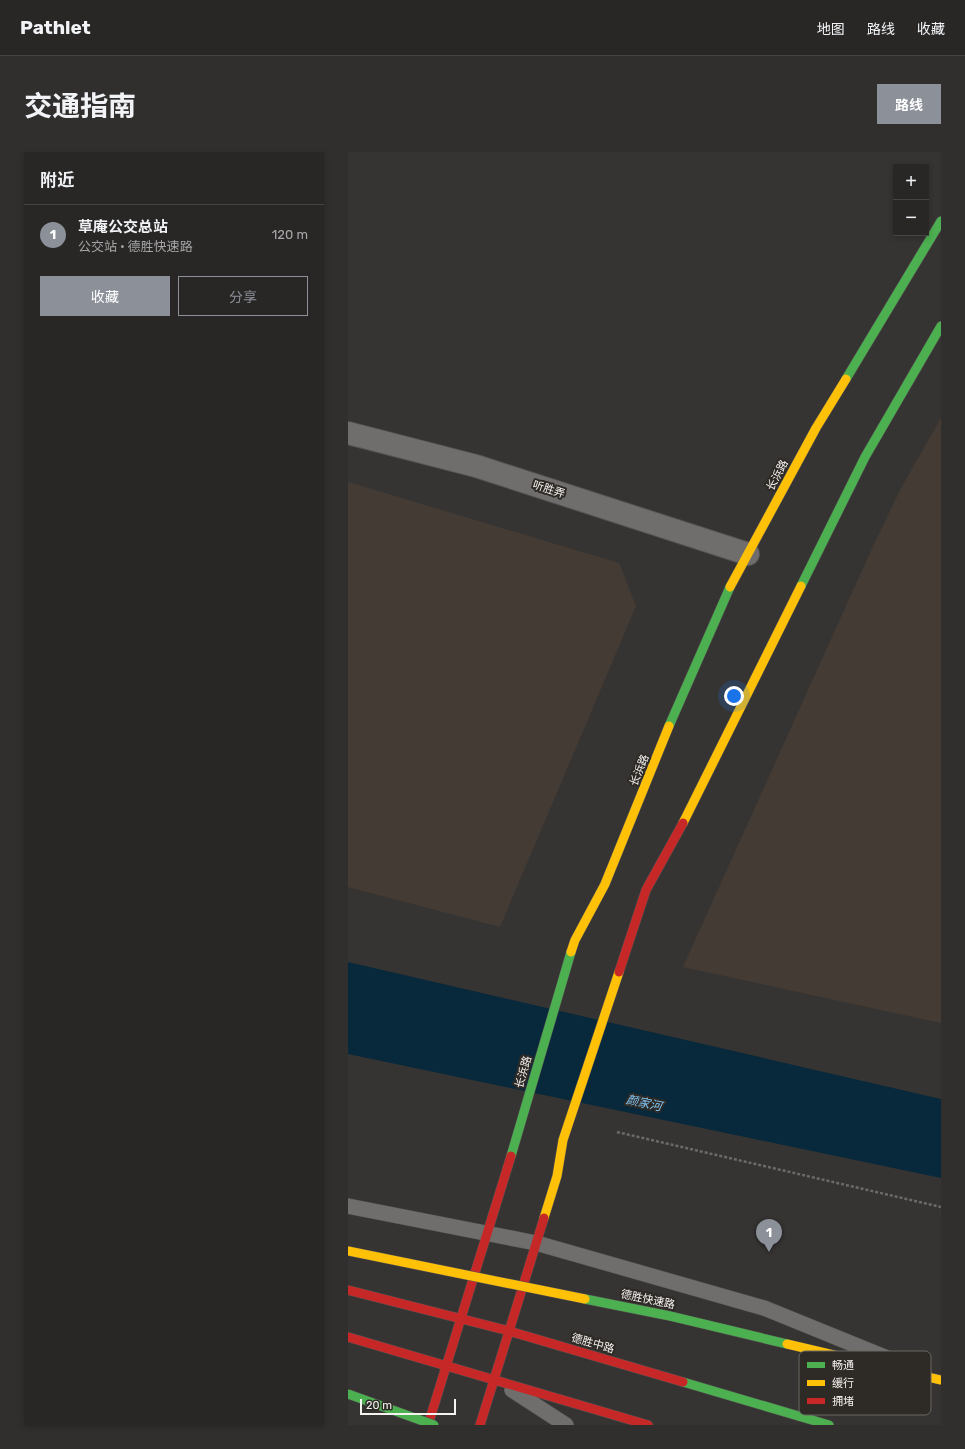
<!DOCTYPE html>
<html lang="zh">
<meta charset="utf-8">
<style>
body{margin:0;font-family:Rubik,"Noto Sans SC",sans-serif;background:#302f2e;color:#f1f3f6}
.controls{position:absolute;right:12px;top:12px;display:grid;overflow:hidden;border-radius:0px;box-shadow:0 2px 6px #0003}
.controls button{width:36px;height:36px;display:grid;place-items:center;padding:0;border:0;border-bottom:1px solid #444443;background:#282726;color:#f1f3f6;font:20px sans-serif}
.scale{position:absolute;left:12px;bottom:10px;width:96px;box-sizing:border-box;padding-left:4px;border:2px solid #f5f3f0;border-top:0;font-size:11px;line-height:14px;white-space:nowrap;color:#f5f3f0;-webkit-text-stroke:3px #2e2a26;paint-order:stroke}
.you{position:absolute;left:386px;top:544px;width:14px;height:14px;margin:-10px;border:3px solid #fff;border-radius:50%;background:#1a73e8;box-shadow:0 0 0 6px #1a73e833}
.badge{display:grid;place-items:center;width:26px;height:26px;border-radius:50%;background:#8c9099;color:#fff;font-size:13px;font-weight:700}
.pin{position:absolute;translate:-50% -33px;filter:drop-shadow(0 1px 2px #0008)}
.pin::after{content:'';position:absolute;top:21px;width:14px;height:12px;background:inherit;clip-path:polygon(0 0,100% 0,50% 100%)}
.list{margin:0;padding:0;list-style:none}
h2{display:flex;justify-content:space-between;align-items:center;height:52px;margin:0;padding:0 16px;font-size:17px}
h2 small{font-size:13px;font-weight:400;color:#a5a5a7}
.list li{display:grid;grid-template-columns:26px 1fr auto;gap:12px;align-items:center;box-sizing:border-box;height:60px;padding:0 16px;border-top:1px solid #444443}
.list b{display:block;font-size:15px;white-space:nowrap}
.list p{margin:0;font-size:13px;white-space:nowrap;color:#a5a5a7}
.list em{font-size:13px;font-style:normal;color:#a5a5a7}
.actions{display:flex;gap:8px;padding:12px 16px}
.actions a{flex:1;padding:9px 0;border:1px solid #8c9099;border-radius:0px;text-align:center;font-size:14px;color:#8c9099}
.actions .main{background:#8c9099;color:#fff}
.map{position:relative;flex:none;width:593px;height:1273px;overflow:hidden;border-radius:0px}
header{display:flex;align-items:center;gap:24px;box-sizing:border-box;height:56px;padding:0 20px;background:#282726;border-bottom:1px solid #444443}
header strong{font-size:19px}
nav{display:flex;gap:22px;margin-inline-start:auto;font-size:14px}
.intro{display:flex;align-items:center;justify-content:space-between;box-sizing:border-box;height:96px;padding:0 24px}
h1{margin:0;font-size:28px}
.button{padding:10px 18px;border-radius:0px;background:#8c9099;color:#fff;font-size:14px;font-weight:700}
main{display:flex;gap:24px;padding:0 24px}
aside{flex:1;background:#282726;border-radius:0px;box-shadow:0 2px 6px #0003}
.map>svg:first-child{display:block}
.built{fill:#443b34}
.water{fill:#08293c}
.lines{fill:none;stroke-linecap:round;stroke-linejoin:round}
.lane-casing{stroke:#555352;stroke-width:16}
.street-casing{stroke:#555352;stroke-width:24}
.fast-casing{stroke:#555352;stroke-width:10}
.slow-casing{stroke:#555352;stroke-width:10}
.jam-casing{stroke:#555352;stroke-width:10}
.path{stroke:#6c6a69;stroke-width:2.5;stroke-dasharray:3 2;stroke-linecap:butt}
.lane{stroke:#706e6d;stroke-width:15}
.street{stroke:#706e6d;stroke-width:22}
.fast{stroke:#4caf50;stroke-width:9}
.slow{stroke:#ffc107;stroke-width:9}
.jam{stroke:#c62828;stroke-width:9}
.fast-bridge-casing{stroke:#555352;stroke-width:10;stroke-linecap:butt}
.slow-bridge-casing{stroke:#555352;stroke-width:10;stroke-linecap:butt}
.fast-bridge{stroke:#4caf50;stroke-width:9}
.slow-bridge{stroke:#ffc107;stroke-width:9}
.labels{text-anchor:middle;stroke-width:4;stroke-linejoin:round;paint-order:stroke}
.street-label{font-size:11px;fill:#f5f3f0;stroke:#2e2a26}
.water-label{font-size:12px;font-style:italic;fill:#82c9fa;stroke:#2e2a26}
.key{fill:#2e2a26;stroke:#6a6663;stroke-width:1}
.key-label{font-size:11px;fill:#f5f3f0}
</style>
<header>
<strong>Pathlet</strong>
<nav><a>地图</a><a>路线</a><a>收藏</a></nav>
</header>
<div class="intro"><h1>交通指南</h1><a class="button">路线</a></div>
<main>
<aside>
<h2>附近<small></small></h2>
<ul class="list">
<li><span class="badge">1</span><div><b>草庵公交总站</b><p>公交站 · 德胜快速路</p></div><em>120 m</em></li>
</ul>
<div class="actions"><a class="main">收藏</a><a>分享</a></div>
</aside>
<div class="map">
<svg width="593" height="1273" viewBox="0 0 593 1273">
<rect width="100%" height="100%" fill="#363432"/>
<path class="built" d="M593,266V871L335,815L521,403L552,338Z
M0,330L271,411L288,454L152,775L0,735Z"/>
<path class="water" d="M0,810L593,947V1026L0,902Z"/>
<g class="lines">
<g class="lane-casing">
<path id="lane" d="M0,1054L188,1091L416,1156L544,1208
M164,1238L218,1273"/>
</g>
<g class="street-casing">
<path id="street" d="M0,281L128,314L400,402"/>
</g>
<g class="fast-casing">
<path id="fast" d="M498,227L593,69
M453,434L517,305L593,174
M321,574L382,435
M163,1004L223,800
M335,1230L481,1273"/>
</g>
<g class="slow-casing">
<path id="slow" d="M382,435L468,276L498,227
M335,671L453,434
M223,800L227,788L257,732L321,574
M196,1066L209,1024L215,988L271,820"/>
</g>
<g class="jam-casing">
<path id="jam" d="M271,820L298,738L335,671
M0,1138L161,1179L335,1230
M0,1185L300,1273
M80,1273L163,1004
M132,1273L196,1066"/>
</g>
<path class="path" d="M269,980L593,1055"/>
<use href="#lane" class="lane"/>
<use href="#street" class="street"/>
<use href="#fast" class="fast"/>
<use href="#slow" class="slow"/>
<use href="#jam" class="jam"/>
<g class="fast-bridge-casing">
<path id="fast-bridge" d="M237,1147L322,1164L439,1192
M0,1242L86,1273"/>
</g>
<g class="slow-bridge-casing">
<path id="slow-bridge" d="M0,1099L237,1147
M439,1192L593,1228"/>
</g>
<use href="#fast-bridge" class="fast-bridge"/>
<use href="#slow-bridge" class="slow-bridge"/>
</g>
<g class="labels">
<g class="street-label">
<text transform="translate(429 323) rotate(-62)" y="4">长浜路</text>
<text transform="translate(201 337) rotate(18)" y="4">听胜弄</text>
<text transform="translate(291 618) rotate(-68)" y="4">长浜路</text>
<text transform="translate(175 920) rotate(-74)" y="4">长浜路</text>
<text transform="translate(300 1147) rotate(12)" y="4">德胜快速路</text>
<text transform="translate(245 1191) rotate(16)" y="4">德胜中路</text>
</g>
<g class="water-label">
<text transform="translate(296 951) rotate(12)" y="4">颜家河</text>
</g>
</g>
<rect x="451" y="1199" width="132" height="64" rx="6" class="key"/>
<rect x="459" y="1210" width="18" height="6" fill="#4caf50"/>
<rect x="459" y="1228" width="18" height="6" fill="#ffc107"/>
<rect x="459" y="1246" width="18" height="6" fill="#c62828"/>
<g class="key-label">
<text x="484" y="1217">畅通</text>
<text x="484" y="1235">缓行</text>
<text x="484" y="1253">拥堵</text>
</g>
</svg>
<div class="controls">
<button>+</button>
<button>−</button>
</div>
<div class="scale">20 m</div>
<div class="you"></div>
<div class="pin badge" style="left:421px;top:1100px">1</div>
</div>
</main>
